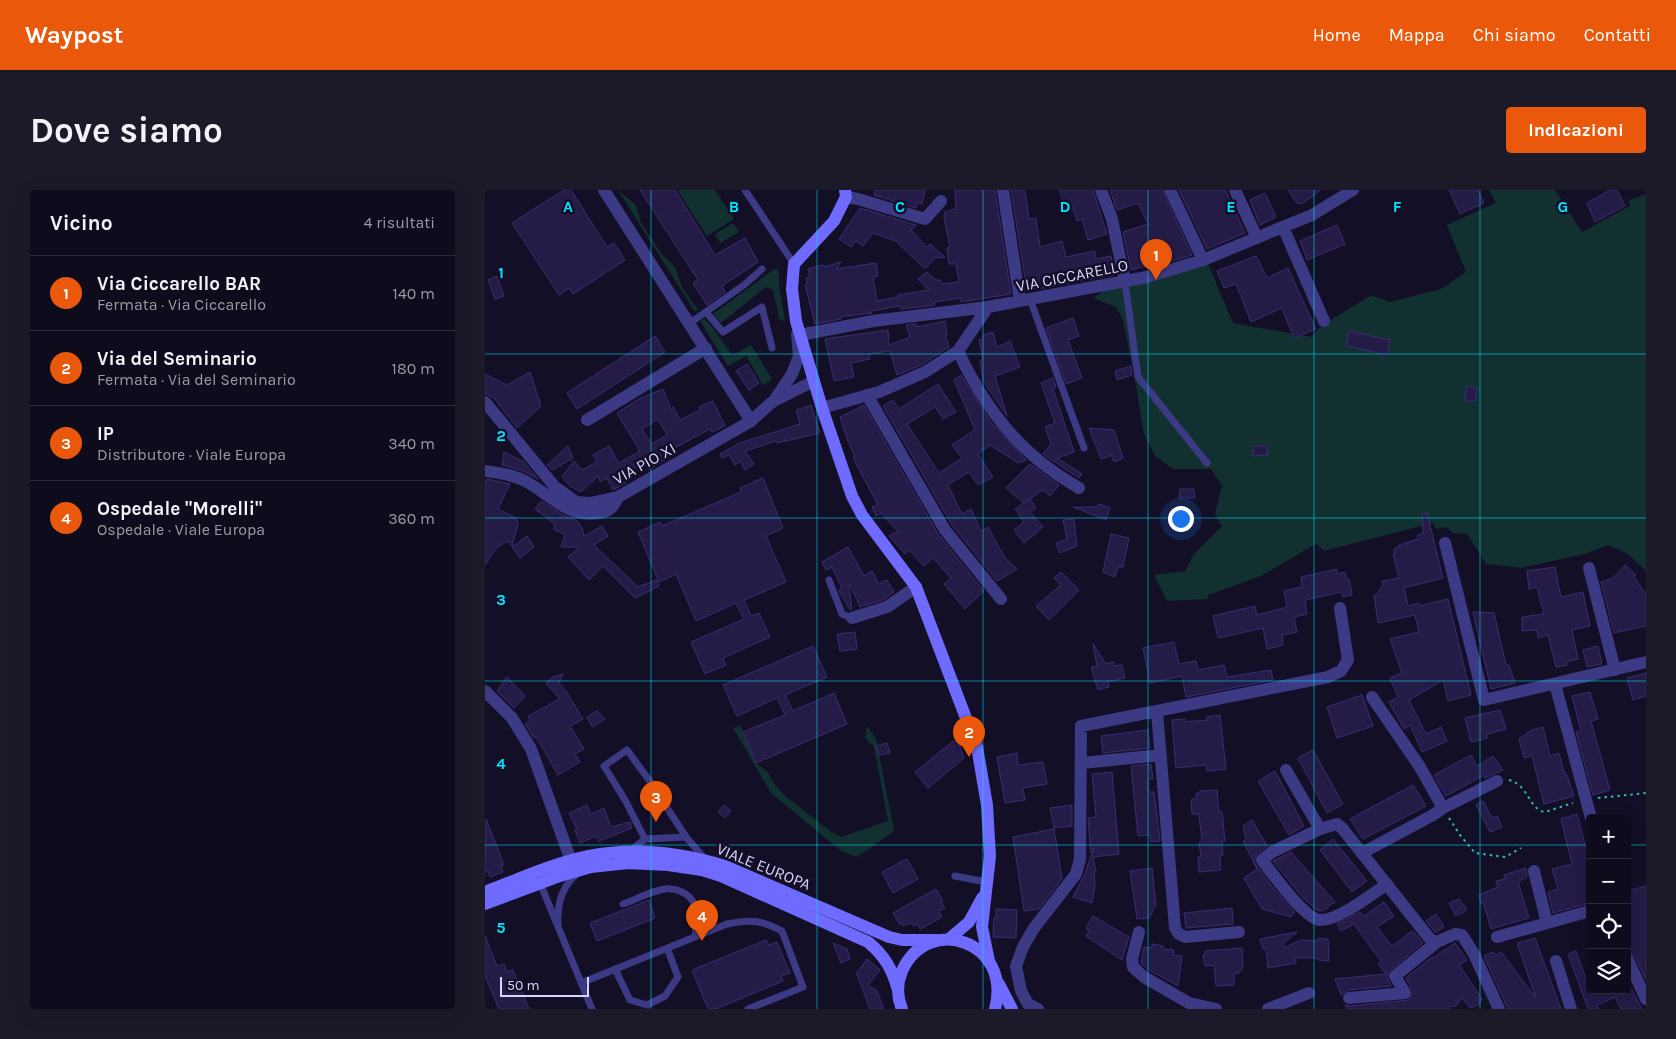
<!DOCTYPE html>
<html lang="it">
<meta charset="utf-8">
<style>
body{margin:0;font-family:Karla,sans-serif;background:#1c1929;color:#f1f3f6}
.controls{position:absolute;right:15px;bottom:15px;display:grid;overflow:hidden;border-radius:5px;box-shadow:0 5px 20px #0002}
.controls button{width:45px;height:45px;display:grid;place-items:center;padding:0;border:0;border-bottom:1px solid #2e2b3b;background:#0e0b1c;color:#f1f3f6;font:25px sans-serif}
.scale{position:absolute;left:15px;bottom:12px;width:89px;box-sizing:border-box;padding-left:5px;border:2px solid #d9d4ff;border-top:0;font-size:14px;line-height:18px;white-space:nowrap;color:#d9d4ff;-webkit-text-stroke:4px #130f26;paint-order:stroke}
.you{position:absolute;left:695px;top:328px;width:18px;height:18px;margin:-12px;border:4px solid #fff;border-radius:50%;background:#1a73e8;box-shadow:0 0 0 8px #1a73e833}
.badge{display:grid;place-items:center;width:32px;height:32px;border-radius:50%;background:#ea580c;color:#fff;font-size:16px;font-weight:700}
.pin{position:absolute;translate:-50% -41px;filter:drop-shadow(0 1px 2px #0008)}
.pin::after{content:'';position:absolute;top:26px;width:18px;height:15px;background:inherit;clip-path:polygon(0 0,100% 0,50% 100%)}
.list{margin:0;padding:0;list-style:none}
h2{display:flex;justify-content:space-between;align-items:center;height:65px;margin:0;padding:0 20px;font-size:21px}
h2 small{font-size:16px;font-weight:400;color:#9b9ba3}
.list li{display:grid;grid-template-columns:32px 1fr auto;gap:15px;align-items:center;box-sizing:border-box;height:75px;padding:0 20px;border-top:1px solid #2e2b3b}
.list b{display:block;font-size:19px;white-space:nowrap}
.list p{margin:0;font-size:16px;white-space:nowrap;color:#9b9ba3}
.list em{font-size:16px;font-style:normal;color:#9b9ba3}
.icon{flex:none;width:28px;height:28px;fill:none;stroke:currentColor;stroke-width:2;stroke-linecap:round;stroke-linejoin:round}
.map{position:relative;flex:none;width:1161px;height:819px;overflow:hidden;border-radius:5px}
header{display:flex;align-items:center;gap:30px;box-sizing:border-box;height:70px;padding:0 25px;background:#ea580c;color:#fff}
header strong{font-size:24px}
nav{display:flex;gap:28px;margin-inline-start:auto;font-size:18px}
.intro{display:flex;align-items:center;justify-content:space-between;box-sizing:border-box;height:120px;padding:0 30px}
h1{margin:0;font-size:35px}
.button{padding:12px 22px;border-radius:5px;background:#ea580c;color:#fff;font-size:18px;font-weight:700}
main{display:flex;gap:30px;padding:0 30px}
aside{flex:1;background:#0e0b1c;border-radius:5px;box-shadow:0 5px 20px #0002}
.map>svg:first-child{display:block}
.green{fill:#12302f}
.building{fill:#241b47;stroke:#3b2d73;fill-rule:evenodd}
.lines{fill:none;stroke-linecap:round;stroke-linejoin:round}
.path{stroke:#2fb8b0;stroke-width:2;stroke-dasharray:2.5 4;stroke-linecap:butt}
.service{stroke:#3d3a85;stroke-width:7}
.minor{stroke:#3d3a85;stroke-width:12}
.tertiary{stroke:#3d3a85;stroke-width:12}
.secondary{stroke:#6f6bff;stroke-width:12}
.grid{fill:none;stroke:#00e5ff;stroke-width:1;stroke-opacity:0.55}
.labels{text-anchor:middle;stroke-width:5;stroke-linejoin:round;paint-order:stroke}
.street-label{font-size:16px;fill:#d9d4ff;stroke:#130f26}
.grid-label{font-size:16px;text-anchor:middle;font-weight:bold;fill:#00e5ff;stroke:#130f26;stroke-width:5;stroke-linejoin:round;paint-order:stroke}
</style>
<header>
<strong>Waypost</strong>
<nav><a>Home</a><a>Mappa</a><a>Chi siamo</a><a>Contatti</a></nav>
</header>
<div class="intro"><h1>Dove siamo</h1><a class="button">Indicazioni</a></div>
<main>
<aside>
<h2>Vicino<small>4 risultati</small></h2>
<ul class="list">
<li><span class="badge">1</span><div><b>Via Ciccarello BAR</b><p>Fermata · Via Ciccarello</p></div><em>140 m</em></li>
<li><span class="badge">2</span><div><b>Via del Seminario</b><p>Fermata · Via del Seminario</p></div><em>180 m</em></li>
<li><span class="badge">3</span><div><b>IP</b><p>Distributore · Viale Europa</p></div><em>340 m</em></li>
<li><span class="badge">4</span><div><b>Ospedale &quot;Morelli&quot;</b><p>Ospedale · Viale Europa</p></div><em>360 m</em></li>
</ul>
</aside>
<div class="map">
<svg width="1161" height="819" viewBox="0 0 1161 819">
<rect width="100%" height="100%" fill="#130f26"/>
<path class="green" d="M133,0L151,15L156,33L177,64L190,77L197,97L213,120L210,122Z
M195,0H230L249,29L222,46L193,1Z
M1004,0H1070L1097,42L1145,16L1144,10L1161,4V381L1143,364L1123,355L1100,364L1036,378L1001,374L982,344L968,343L962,337L951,339L948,333L839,361L831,354L776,386L723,405V409L682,411L669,385L700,381L709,364L737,336L730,324L737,295L726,279H688L670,266L659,244L650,190L638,130L631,117L608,108L619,101L723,74L748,133L827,147L835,137L886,105L905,112L956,99L981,82L962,35L1011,13Z
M248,33L254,42L235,53L230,44Z
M291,78L294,82V96L300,130L295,131L288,100L281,97L236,133L228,124Z
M219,128L230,141L247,165L266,155L287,189L278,195L261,166L243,176L215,131Z
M255,535L271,573L283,582L287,591L299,605L345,641L356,647L403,631L389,557L380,548L382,536L391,549L409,641L372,667L356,661L286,603L248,538Z"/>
<path class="building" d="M79,0H86L122,57L129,53L140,70L88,104L84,98L74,105L27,33Z
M155,0H190L230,65L260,48L273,72L237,96L240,102L222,115L208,93L213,90Z
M390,0H440L437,14L432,13L431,18L389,5Z
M470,0H510L526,104L476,112V108L449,112L450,115L416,119L415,116L386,121L387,123L355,127L356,129L330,134L320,95L322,94L321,88L325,87L323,79L333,76L339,75L340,77L356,72L351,79L391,73L393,86L388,87L392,111L413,107V105L444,100L433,89L442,82L451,90H455L456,94L474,92L471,74H464L462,58L465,57L459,27L460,22L471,19Z
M526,0H540L544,29L551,28L555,57L577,51L581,67L610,61L611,69L626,66L630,85L542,101Z
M574,0H608L622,44L603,50L597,29L592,31L586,13L580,15Z
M625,0H677L707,65L670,76L669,74L646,80L638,42L663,34L653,13L632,20Z
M694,0H740L760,43L722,59Z
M803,0H836L817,14L812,13Z
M964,0H993L999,13L975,24Z
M1125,0H1132L1140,16L1110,32L1102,13Z
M780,3L791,27L775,35L765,10Z
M375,18L431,35L426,40L442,57L445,54L460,67L450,68L440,79L411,51L388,43L378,56L371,51L366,57L354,49Z
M852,35L860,54L822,70L815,51Z
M771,66L782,88L803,78L831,139L809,148L797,118L766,132L751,94L739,98L732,81Z
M12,86L19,106L10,109L3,90Z
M588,128L594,146L583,150L597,188L581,194L561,138Z
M460,131L462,145H460L464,157L436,175L412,185L405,161L384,164L385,169L366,173L369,187L349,191L340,149L403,140L404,155L425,147L421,135L431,134L432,137Z
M864,141L905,150L902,165L861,156Z
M508,142L512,157L525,151L535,177L510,186L522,226L498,191L495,170H498L494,150L499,149L498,145Z
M170,146L180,162L92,219L82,203Z
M262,174L274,193L264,200L251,181Z
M646,176L647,185L632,190L630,181Z
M45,182L56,216L32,238L9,208L0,203V184L22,195Z
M476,185L505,231L541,270L533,273L505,255L493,264L508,287L493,295L484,282L463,295L477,324L486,319L496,341L503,337L520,368L532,379L512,391L467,335L398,216L408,210L414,219L453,194L471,222L458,229L450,217L422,234L454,283L477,268L467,255L490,240L469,190Z
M568,188L571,197L568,199L589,262L572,268L597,284L594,288L558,264L566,254L560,237L570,233L556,193Z
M981,196L992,198L990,211H980Z
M178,199L186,219L188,217L195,230L215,220L214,217L228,211L240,236L227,242L225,239L180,263L183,267L164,280L160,273L138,284L142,292L130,299L128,300L122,288L115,291L113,286L96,302L85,296L77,287L89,271L97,280L112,272L108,265L124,256L134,273L155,261L132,223L154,209ZM173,229L182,245L167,254L157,239Z
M326,215L335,243L292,253L291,251L260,261L269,274L260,280L255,271L250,275L244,265L237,268L235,264L255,253L315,234L311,220Z
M379,215L453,344L499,401L480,419L459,394L466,388L448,368L439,376L424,360L420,364L404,346L413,341L396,323L391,326L387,317L393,315L368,268L370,266L362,249L355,227Z
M604,238L629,240L638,268L629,272L626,265L616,269Z
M83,256L88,268L67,280L62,275Z
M768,256H782L783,265L768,266Z
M19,262L39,272L53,289L36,280L17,275Z
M545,274L574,295L565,306L558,300L539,313L521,298Z
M278,288L298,338L281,346L301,392L259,410L266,426L274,423L285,447L238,468L241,475L220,484L206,452L259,429L251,413L211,431L191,384L174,392L153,342L175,332L177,336L256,302L255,298Z
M2,289L25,294L13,319L31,328L33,334L27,356L23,351L12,357L0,375V291L1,292Z
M695,299H709L710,308H694Z
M545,309L551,318L545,322L558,337L539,353L529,340L539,332L530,319Z
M56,311L78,325L91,330L97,337L99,346L117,336L123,346L109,355L153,397L172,390L174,396L150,408L118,376L104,390L83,367L95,357H76L80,345L68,339L70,334L50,319Z
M614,314L625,318L621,330L588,317H612Z
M942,323L958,388L919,398L923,416L934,413V416L963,409L986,505L963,511L958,490L924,510L941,544L956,537L962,551L937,562L925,535L919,539L904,512L913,507L905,488L917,483L905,449L934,442L930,425L893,433L889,405H892L898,394L897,391L914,388L908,364H910L909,359L914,357V355L933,349V345L938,343L937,324Z
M589,329L592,356L575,363L571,353L582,349L578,330Z
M626,344L644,348L638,377H633L630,387L618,382Z
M42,346L49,357L35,368L27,357Z
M363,357L379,386L387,381L394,394L402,390L409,402L398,410L375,417L365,394L364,395L367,419L365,420L354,401L357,398L347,377L341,380L337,372Z
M1140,375L1151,385L1149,387L1161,404V436L1129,443L1116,392L1128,388Z
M1070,377L1076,407L1098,402L1105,436L1087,440L1093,469L1081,472L1082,475L1071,477L1063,445L1053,448L1052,440L1037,441V427L1059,424L1052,397L1044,399L1042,381Z
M852,379V384L860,382L861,389H864L867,405L858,407L856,402L820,410L822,424L809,427L812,442L797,445L798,455L782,459L778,438L733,448L728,426L770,416L772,425L802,417L799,401L817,397L816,387Z
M576,382L594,400L564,430L551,416L576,395L569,388Z
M988,422L1009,423L1021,475H1024L1030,493L1006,499Z
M370,442L372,459L355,461L352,444Z
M689,452L694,474L711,471L713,480L739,475L742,487L786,480L788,490L701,507L697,486L665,493L658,458Z
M608,454L621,474L629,472L630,476L637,475L640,488L623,492L624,497L613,500L606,477L612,476Z
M328,456L342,487L300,505L308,521L349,503L362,534L271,573L258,542L300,525L292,508L252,526L238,495Z
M1113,456L1117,474L1102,477L1098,460Z
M1161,483V506L1148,510L1142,488Z
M78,484L74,493L81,501L98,529L85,536L99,559L90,564L95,572L73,585L51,547L49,548L40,534L45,531L43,526L75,509L61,493L68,487Z
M22,487L40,506L29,518L12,501Z
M1105,502L1113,529L1106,531L1125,600L1108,605L1091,542L1096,541L1087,506Z
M877,505L888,536L852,548L842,517Z
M1015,520L1021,539L1002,544V548L986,552L980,528Z
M112,521L120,529L107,537L102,527Z
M735,525L741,579L722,581L721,575L691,578L687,530L700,529V532L722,530V527Z
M1058,537L1065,566L1074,563L1080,585H1082L1089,606L1059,614L1047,566L1039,568L1034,549L1047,540Z
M663,540L665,558L618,563L616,546Z
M472,548L479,568L443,598L430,582Z
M402,553L405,563L394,565L391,556Z
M828,560L858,614L842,623L813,568Z
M532,563L533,575L558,572L562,594L538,598L540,610L520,613L512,567Z
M986,565L992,576L1008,566L1018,580L1000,588L999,585L961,606L949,585Z
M666,574L668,589H663L664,602H669L675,651L666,652L665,645L653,646L646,576Z
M790,581L819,636L804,645L773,591Z
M627,582L634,664L608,667L611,682H609L610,697L607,713L588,707L599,686L609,658L606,663L603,628L611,627L607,584Z
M928,595L941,616L878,649L865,629Z
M732,600L734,622H737L740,651H737L738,665L735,666L736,680L714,682L713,667H716L714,653L717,652L714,624H707L706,610L712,607L711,603H715V601Z
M998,611L1007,628L1012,626L1017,637L1005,642L991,615Z
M102,615L106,624L119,618L126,637L145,632L147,638L114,651L111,646L95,653L90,640L92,639L84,623Z
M239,615L246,621L240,628L233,622Z
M587,615V636L569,638L565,618Z
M1092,624L1105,674V713L1068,723L1063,702L1073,699L1067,679L1087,674L1076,629Z
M1,629L19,675L16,676L18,682L5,687L3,681L0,683Z
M767,630L782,656L772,664L769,672L789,699L810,722L806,727L777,719L759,688L772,679L758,651L761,649L758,636Z
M569,639L577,689L554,719L539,721L528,647Z
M848,649L882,691L867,702L835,660Z
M806,662L850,712L838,721L832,720L818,708L788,671Z
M422,669L433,689L408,703L397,682Z
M667,678L671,715L664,728L652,729L645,681Z
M1041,678L1042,687L1033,692L1044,728L1006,739L999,714H996L994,705L1013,697L1011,691L1020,689L1019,685Z
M1161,696V790L1149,765L1144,760L1142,753V701Z
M451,699L458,711L456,712L460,718L454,721L457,727L435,739L433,734L429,736L425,733L418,736L417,733L415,735L408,723Z
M974,709L982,719L975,725L974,723L971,726L964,713Z
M164,710L170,728L112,751L105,733Z
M899,712L909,726L892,737L907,756L927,741L929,742L938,753L903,782L902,787L906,796L863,800L856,805L850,789L901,784L893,773L896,771L869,734L856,741L852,734L875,722L879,726Z
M747,718L748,734L701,738L699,723Z
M511,719L532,720L531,748L508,747L509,728H511Z
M951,724L959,736L951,743L941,731Z
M608,726L644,747L637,770L601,746L604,741L601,738Z
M812,742L798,754L800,758L815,750L833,751V748L843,749L844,771L833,770V768H810L811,773L783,778L781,759H778L775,749Z
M0,746L12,776L19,774L22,782L28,780L44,819H14L0,786Z
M1050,748L1076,819H1023L999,766L1008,762L1011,765L1016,762L1051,808L1032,753Z
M281,750L284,755L292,752L305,783L296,786L298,791L231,819H223L207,780Z
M348,753L362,759L365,769L356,773Z
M970,753L982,770L974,775L997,809L993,815L985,818L977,808L970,817L967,815L964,819H862L860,815L865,816L924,810L928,802L921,788L947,767L948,768Z
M667,754L678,756V759L689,760L688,765L697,766L693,796L664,780L656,773L659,757L667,758Z
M757,758L758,777L754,783L749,784V795L731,796L729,775L720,776L718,765H720V761Z
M1091,761L1105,800H1147L1157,819H1136L1130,807L1112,815L1114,819H1103L1083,764Z
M382,769L395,780L383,795L392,801L399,819H385L372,785L371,784Z"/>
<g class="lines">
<path class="path" d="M1024,590C1043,594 1044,620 1060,622L1088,613
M1113,608L1161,603
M964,628L975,645L990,663L1020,667L1036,658"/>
<path class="service" d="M260,0L309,74
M640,92L653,187L722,273
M545,109L599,258
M221,122L238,142L277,117L287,158
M205,133L259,95L277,79
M344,390L357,424L367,428
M160,649L140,610L119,576L142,560L164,590L201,647
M145,661L160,649L201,647L220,669
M470,686L501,692
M55,693L107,819
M138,714C150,710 162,703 175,700C188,696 205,702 210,716C213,726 211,737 210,747
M73,733C72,713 77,696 93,683
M130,779L145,810L162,815L180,806L193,787L182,758
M96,793L242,734C265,729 276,730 297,741L318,797L263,819"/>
<path class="minor" d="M119,0L266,231
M518,0L535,111
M616,0L627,29L640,92
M685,0L718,70
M750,0L772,48
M361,7L373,9L440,29L456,11
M798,37L839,131
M315,145L388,131L503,117L662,87L718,70L827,25L868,0
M473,161C494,206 524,250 565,279C574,286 584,292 594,298
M382,205L460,340L516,409
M337,218L394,202L440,182L473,161L503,117
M102,230L221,158
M0,281C13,283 26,284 38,290C65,303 80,328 114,323C125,321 129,317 133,307
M960,353L999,510L1161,472
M1104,378L1130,480
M367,428L402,417L431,397
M1070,494L1106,628
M0,501L27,528L46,559L86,671
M672,522L690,738L694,744L700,747L754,742
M596,573L676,565
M801,580L835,639L852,634L857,638L945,749L952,752L970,744L977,745L989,764L1014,819
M958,618L1012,591
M835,639L787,662L777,670C786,682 820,729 835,730C853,731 887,704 902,694
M877,663L948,625L958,618L935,577L887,507
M1049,681L1062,733
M654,742L647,769L648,777L659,787L704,813L731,819
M1012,747L1105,721
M1142,768L1161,809
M1071,771L1086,819
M864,808L920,803L910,786L952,752
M553,819L543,814L536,801L531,776L538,757L549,738L591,684L595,669L596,536L843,487L856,481L863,470L855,418
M783,819L824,803"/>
<path class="tertiary" d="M0,212L70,297L91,312L105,313L133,307L266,231L287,212L329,191
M288,212L307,184L314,166L312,144"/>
<path class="secondary" d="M360,0L361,7L349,31L309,74L307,99L311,131L337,218L367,306L377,325L431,397L492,557L502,615L505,666L497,737L504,771
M0,702C34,689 69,673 104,666C149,657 197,663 240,676L404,747L417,750H455
M0,714L75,686L106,677L143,673L183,675L217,680L236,686L383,752C400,766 407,779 413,800
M464,749L484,732L497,708
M514,794L527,819
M417,819C412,807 412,793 417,781C443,723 528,751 510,819"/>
</g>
<path class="grid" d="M166,0V819M332,0V819M498,0V819M663,0V819M829,0V819M995,0V819M0,164H1161M0,328H1161M0,491H1161M0,655H1105M1142,655H1161"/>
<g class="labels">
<g class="street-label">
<text transform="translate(587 85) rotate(-11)" y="6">VIA CICCARELLO</text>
<text transform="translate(159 273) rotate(-29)" y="6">VIA PIO XI</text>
<text transform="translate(279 676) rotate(22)" y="6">VIALE EUROPA</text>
</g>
</g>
<g class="grid-label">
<text x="83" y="22">A</text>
<text x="249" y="22">B</text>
<text x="415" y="22">C</text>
<text x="580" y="22">D</text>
<text x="746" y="22">E</text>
<text x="912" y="22">F</text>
<text x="1078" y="22">G</text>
<text x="16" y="88">1</text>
<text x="16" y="251">2</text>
<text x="16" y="415">3</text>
<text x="16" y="579">4</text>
<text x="16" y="743">5</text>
</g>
</svg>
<div class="controls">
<button>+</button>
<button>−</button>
<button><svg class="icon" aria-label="locate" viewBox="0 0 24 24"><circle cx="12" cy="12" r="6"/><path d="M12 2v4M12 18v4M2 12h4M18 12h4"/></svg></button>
<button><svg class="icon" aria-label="layers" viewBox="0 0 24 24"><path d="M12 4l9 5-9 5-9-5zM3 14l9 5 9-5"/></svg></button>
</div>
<div class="scale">50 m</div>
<div class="you"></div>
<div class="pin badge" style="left:671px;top:90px">1</div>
<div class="pin badge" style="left:484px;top:567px">2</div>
<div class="pin badge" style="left:171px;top:632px">3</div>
<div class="pin badge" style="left:217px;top:751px">4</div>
</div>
</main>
